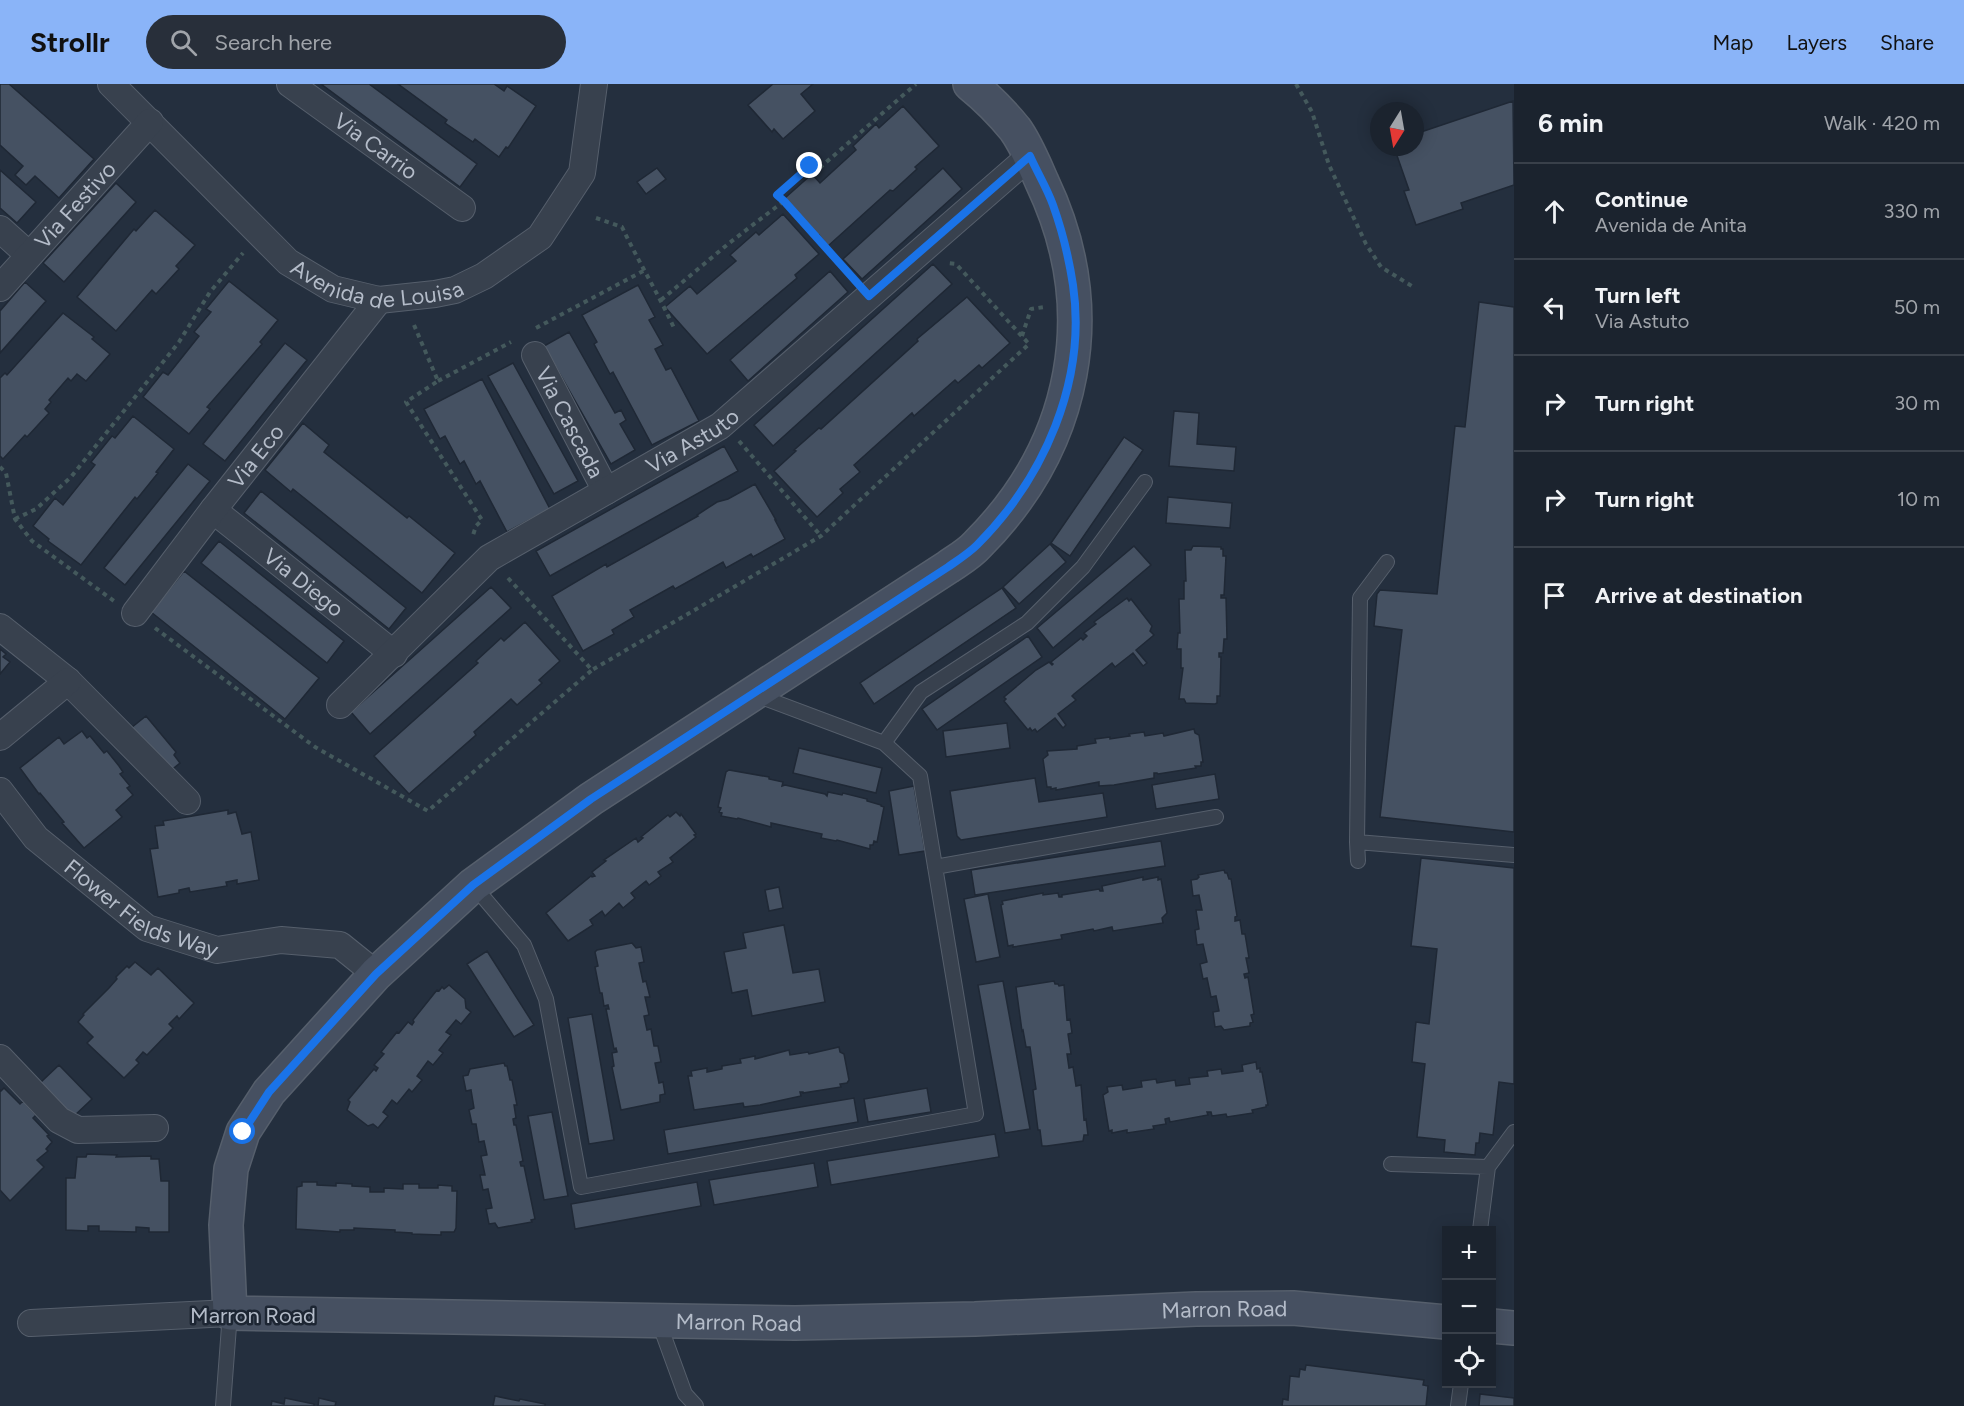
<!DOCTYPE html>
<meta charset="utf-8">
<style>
body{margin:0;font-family:Figtree,sans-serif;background:#282f3a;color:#f1f3f6}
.controls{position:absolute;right:18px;bottom:18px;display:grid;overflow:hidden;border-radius:0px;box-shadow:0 3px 15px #0003}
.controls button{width:54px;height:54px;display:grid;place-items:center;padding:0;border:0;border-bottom:2px solid #39404a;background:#1b232e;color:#f1f3f6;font:30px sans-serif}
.compass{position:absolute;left:1370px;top:18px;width:54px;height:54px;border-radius:50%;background:#1b232e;box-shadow:0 3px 15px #0003;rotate:191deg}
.stop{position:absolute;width:18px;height:18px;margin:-14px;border:4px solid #1a73e8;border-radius:50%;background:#fff}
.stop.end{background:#1a73e8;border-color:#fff;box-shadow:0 2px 6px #0008}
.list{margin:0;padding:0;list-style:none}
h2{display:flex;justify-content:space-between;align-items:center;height:78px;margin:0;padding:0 24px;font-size:26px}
h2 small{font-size:20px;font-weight:400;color:#a0a4aa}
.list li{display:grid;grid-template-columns:39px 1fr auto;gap:18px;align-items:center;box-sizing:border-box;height:96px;padding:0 24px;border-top:2px solid #39404a}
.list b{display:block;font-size:22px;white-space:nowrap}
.list p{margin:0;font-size:20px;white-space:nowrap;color:#a0a4aa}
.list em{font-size:20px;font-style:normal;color:#a0a4aa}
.icon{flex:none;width:33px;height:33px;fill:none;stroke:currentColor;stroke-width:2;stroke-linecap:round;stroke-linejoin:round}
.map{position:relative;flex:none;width:1514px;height:1322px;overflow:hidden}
header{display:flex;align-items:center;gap:36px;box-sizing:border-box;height:84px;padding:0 30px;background:#8ab4f8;color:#111}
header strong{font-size:28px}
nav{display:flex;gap:33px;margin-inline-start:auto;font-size:21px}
.search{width:420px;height:54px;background:#282f3a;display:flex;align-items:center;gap:15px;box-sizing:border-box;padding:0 21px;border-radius:33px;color:#a0a4aa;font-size:22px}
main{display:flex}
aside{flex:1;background:#1b232e}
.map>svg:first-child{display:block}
.building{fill:#455162;stroke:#1f2835;stroke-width:1.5}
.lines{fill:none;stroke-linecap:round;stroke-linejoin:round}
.lane-casing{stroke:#565f6c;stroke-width:16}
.street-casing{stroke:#565f6c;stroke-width:28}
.secondary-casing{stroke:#565f6c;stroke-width:36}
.path{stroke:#44595c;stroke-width:4;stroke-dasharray:4.5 4.5;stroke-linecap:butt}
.lane{stroke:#38414e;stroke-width:14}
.street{stroke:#38414e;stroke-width:26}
.secondary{stroke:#465061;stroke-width:33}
.route{stroke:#1a73e8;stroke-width:8}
.labels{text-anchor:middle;stroke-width:5;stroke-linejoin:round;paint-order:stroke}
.street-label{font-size:22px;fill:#b4bcc9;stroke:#1d2633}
</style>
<header>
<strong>Strollr</strong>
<div class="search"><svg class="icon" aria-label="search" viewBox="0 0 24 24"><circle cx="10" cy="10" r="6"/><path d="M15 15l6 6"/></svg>Search here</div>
<nav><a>Map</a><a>Layers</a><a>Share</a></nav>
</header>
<main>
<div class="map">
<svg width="1514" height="1322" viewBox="0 0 1514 1322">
<rect width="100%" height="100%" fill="#242f3e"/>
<path class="building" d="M0,0H9L94,75L59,114L35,92L26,101L15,91L23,82L0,61Z
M321,0H369L477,80L460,103Z
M398,0H494L504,7L507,2L536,22L508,64L506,63L499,73L475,55L473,58L445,39L447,36Z
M773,0H813L801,10L815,27L783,55L774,45L772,48L748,21Z
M1513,17L1514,101L1461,119L1463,125L1416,141L1404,107L1409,106L1394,63H1415V50Z
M903,22L939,62L915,83L917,85L893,107L890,106L828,162L819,151L817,153L785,114L812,90L820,99L856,66L853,62L876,40L879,44Z
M657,84L666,95L646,110L637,98Z
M943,84L962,105L862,195L843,175Z
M0,86L36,118L17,139L0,124Z
M116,99L136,118L64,198L43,179Z
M155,126L195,161L176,182L179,185L156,210L152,206L116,247L77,213L134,145L136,147Z
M783,130L819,170L795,191L797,194L707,270L665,223L690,202L697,210L736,177L730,171L756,148L759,151Z
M933,180L952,200L773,362L754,341Z
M830,187L848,208L748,297L730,276Z
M229,197L278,236L260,258L262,260L207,323L210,325L189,350L143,313L163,288L168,291L199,252L194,248L211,228L206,225Z
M25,198L46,217L0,269V227Z
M638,201L655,233L649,236L663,261L655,265L666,286L671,284L699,337L652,361L613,288L610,290L594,260L597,258L582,231Z
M967,213L1010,259L982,284L979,281L958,299L955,296L914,332L912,329L854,381L860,388L840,405L843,409L817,433L774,387L796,367L794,366L819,344L821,345L918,257L917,255Z
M1479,218L1514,223V748L1380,733L1402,546L1374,542L1377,510L1380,506L1437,510L1455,342L1465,343Z
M63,229L94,253L92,255L110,270L86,297L77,290L71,297L68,294L49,316L51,318L45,325L49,329L27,353L25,351L3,375L0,372V294L5,289L7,291Z
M569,248L615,329L621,326L626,336L620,340L635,366L611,380L544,262Z
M285,259L307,276L225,377L203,360Z
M513,279L578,397L554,410L488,292Z
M482,295L550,425L507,448L480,397L476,400L464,377L460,380L445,352L440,355L424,325Z
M1174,327L1199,329L1197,360L1236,363L1234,387L1169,382Z
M133,332L174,365L156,388L158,389L137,415L135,413L81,481L48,457L49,455L33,442L55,414L63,421L95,381L91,378L112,352L115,354Z
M303,339L329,361L324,368L407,434L409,432L455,469L422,509L293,405L291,408L265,386Z
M1124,353L1143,366L1070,472L1051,459Z
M724,362L738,387L550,492L536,467Z
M188,380L210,397L125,501L104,484Z
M755,400L776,436H775L785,455L753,473L751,470L726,484L723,478L675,505L673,502L630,526L634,533L612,546L614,550L583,567L552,512L606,480L607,483L698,432L697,431L717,418L728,415Z
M261,407L406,524L389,545L244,429Z
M1168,413L1232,419L1230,444L1166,439Z
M219,457L344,557L327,579L201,479Z
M1050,460L1066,478L1019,520L1003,503Z
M1134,462L1151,481L1053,564L1037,544Z
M1193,462L1221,463V465H1223V472H1226L1224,511H1221V514H1226L1227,555H1224L1223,569H1219V573H1221L1220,612H1217V619L1215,620L1186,619L1184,615H1179L1183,584H1181V565H1177L1178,549H1180L1179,515H1184V497H1186L1185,466H1191Z
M184,487L319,594L285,635L151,528Z
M491,503L511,524L370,650L351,628Z
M1002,504L1016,524L874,620L860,599Z
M1127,514L1129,517L1131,515L1152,542L1150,547L1154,551L1136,566L1147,579L1143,582L1133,569L1115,583L1112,579L1074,610L1072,612L1076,616L1058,630L1066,641L1063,644L1055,634L1037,648L1035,645L1032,647L1030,644L1028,646L1004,617L1006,615L1004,613L1036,586L1049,578L1052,581L1053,580L1051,578L1081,554L1083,556L1087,552L1084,549L1096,540L1094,538Z
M525,538L560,577L539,596L542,599L517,621L511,615L474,648L476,651L409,710L374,672L478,579L476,577L501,554L504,557Z
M1028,552L1042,573L937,646L922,625Z
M0,565L6,570L3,573L10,578L0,590Z
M146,632L176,668L174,671L180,679L170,687L126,648Z
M1007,639L1010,664L946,673L943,647Z
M1194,645L1195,649L1199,651L1203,678H1201V682H1195L1196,684L1158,690L1157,689H1154V694L1114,701L1099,702V698L1056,706V704L1051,705V703H1047L1043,675L1048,671L1047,667L1077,665V662L1096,659L1095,655L1110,653V655L1130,652L1129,650L1144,648L1145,652L1163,649L1164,652Z
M82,647L87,654L90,652L104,669L107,667L119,682L123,688L120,690L130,702L127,704L133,711L116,726L122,733L84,764L62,739L64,738L40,709L39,710L20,684L59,653L64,660Z
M799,664L882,684L876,709L793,689Z
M729,686L769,693V695L783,698L782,702L785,701L825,710L827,712L828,708L842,711L843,709L867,715V717L881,721V722L884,723L877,758L874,757L873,761H870V765L837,756L836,757L821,754L822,750L771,739V743L738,734L737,735L721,732L722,729L719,728L721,724L718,723L726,688Z
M1215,690L1219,715L1156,725L1152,701Z
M1035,694L1039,718L1103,709L1107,733L961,756L957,752L950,707Z
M914,702L925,767L899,771L889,707Z
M228,726V730L236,728L242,750L251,748L259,796L237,800V796L226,798L227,802L190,808L189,804L179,806V809L158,813L150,765L158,764L155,742L164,741L163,737Z
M676,728L680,732L681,730L696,750L694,751L696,753L670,774L673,778L658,788L661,792L649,801L646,797L631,809L635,814L623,824L619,819L605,832L602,827L590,836L593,841L568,857L546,829L591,792L592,793L595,792L592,788L606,777L604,776L636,754L638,758L643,754L641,753L668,731L670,733Z
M1161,757L1165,782L975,811L971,786Z
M1421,774L1514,784V1000L1499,998L1493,1051L1480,1049L1479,1059H1476L1475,1071L1444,1068L1445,1056L1417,1053L1425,980L1412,978L1416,938L1429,940L1437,865L1411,862Z
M1224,786L1225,789H1227L1229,795H1231L1237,832L1235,833V837L1240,836L1242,850H1245L1249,874H1246L1249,889L1244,890L1245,894L1248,893L1254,930L1251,931L1253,938L1250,939V942L1224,946L1221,942L1215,943L1213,928L1219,927L1216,912L1211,913L1207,894L1203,895L1200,880L1207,878L1203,860L1197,861L1195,846L1199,845L1196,826H1202L1199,811L1193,812L1191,796L1197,795L1199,793L1198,791Z
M1143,793V796L1158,793V796L1161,795L1167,829L1162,834L1163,839L1113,847L1112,843L1094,847L1093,845L1061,851L1062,855L1013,863V861L1008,862L1001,821L1003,820L1002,817L1043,809V811L1058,809L1059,813H1062V811L1099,805L1100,807H1103L1102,802Z
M779,803L783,824L769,827L765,806Z
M988,810L1000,873L976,878L964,815Z
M784,841L793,889L819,885L825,918L752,932L747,906L732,909L724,868L746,864L743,849Z
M632,859L636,864L641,863L644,878L639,879L643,898L646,897L650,913H645L649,931L644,932L647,946L651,945L654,962H658L661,978L655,979L659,999L663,998L665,1010L660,1011V1018L621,1026L612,983L614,982L612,969L617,968L616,964L614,965L606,925H609L608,921L604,922L602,909H600L595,883L598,882L595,868L597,866Z
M487,867L534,941L514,953L467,880Z
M135,878L151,891L158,884L194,919L179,935L177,932L169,940L173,944L147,971L143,968L136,976L139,979L124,994L87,959L93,953L78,938L84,931L83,930L109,904L117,895L116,893L127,882L129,884Z
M1003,897L1030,1045L1005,1049L978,901Z
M1054,897L1055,900H1058L1059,902L1064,901L1067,936L1070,935L1072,949L1068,950L1071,970H1067L1069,984L1073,983L1076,1002L1081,1001L1084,1036L1086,1035L1088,1051H1084L1083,1057L1047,1062H1042L1040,1046H1038L1033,1006L1036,1005L1030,963H1026L1023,946L1022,947L1016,903Z
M449,901L465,915L466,924L471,928L461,940L456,936L446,948L451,951L439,966L443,969L433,981L428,977L417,992L422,996L412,1008L409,1005L397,1020L392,1016L383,1028L388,1032L378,1044L373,1040L368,1042L347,1026L350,1018L348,1016L374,985L376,987L378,984L374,981L384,970L381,968L397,948L399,949L408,938L412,941L414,938L413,936L437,906L439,907L442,903L444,905Z
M592,930L614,1056L589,1060L568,934Z
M839,963L840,968L844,970L849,996L847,999L840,1000L841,1003L803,1009V1008H800L801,1012L760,1021L744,1023L743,1019L694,1026L688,992H692L691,987L707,984V988L722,985V982L741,979L740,975L755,972V975L789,966L790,971L808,968L809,970Z
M1256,978L1257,985L1260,984V988H1262L1268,1021H1266V1023L1252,1026L1253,1029L1227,1033L1226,1030L1212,1032L1211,1028H1207L1208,1031L1170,1038L1169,1034L1165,1035L1166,1040L1153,1042L1154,1045L1127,1049V1046L1112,1049V1046L1109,1047L1103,1011L1108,1008L1107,1003L1122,1001L1123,1006L1142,1003L1141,997L1156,995L1157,999L1175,996L1176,1002L1190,1000L1189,994L1208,992L1207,987L1221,985L1222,990L1243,987L1242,981Z
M504,979L505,982H507L510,996H512L517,1021H514L516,1034L513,1035L514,1041H516L523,1077L520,1078L521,1082H524L535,1135L531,1136L532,1138L498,1144L495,1139L489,1140L486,1125L492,1124L488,1105L483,1106L480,1091H485L481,1072L487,1071L484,1057L479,1058L476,1040H472L469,1026L474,1024L471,1006L466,1007L463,992L468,991L470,985Z
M59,981L92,1015L73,1033L40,999Z
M4,1004L20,1020L23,1017L36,1031L33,1034L49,1051L47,1052L52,1058L46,1065L48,1067L37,1076L44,1083L10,1117L0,1106V1006L1,1007Z
M927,1004L931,1028L868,1038L864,1015Z
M854,1014L858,1038L668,1070L664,1046Z
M552,1028L568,1112L544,1116L528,1032Z
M995,1050L999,1073L831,1101L827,1077Z
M87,1070L117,1071L116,1073L151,1072V1075H159L161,1097H169V1148H149V1144L136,1143V1148L99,1147V1142H88V1147L66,1146V1094H75L77,1073H86Z
M814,1079L818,1103L714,1121L709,1096Z
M302,1098H317V1101L336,1102V1099L352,1100V1102L370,1103V1108H384V1104L403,1105V1100H419V1104H438V1101L452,1102V1107H457L456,1144L454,1148H441V1151L412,1150V1149L395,1148V1146L354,1144V1146H340V1148L296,1145L297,1103L302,1102Z
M697,1098L701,1122L575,1145L571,1120Z
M1306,1281L1424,1296L1423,1301L1428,1302L1426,1322H1282L1283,1315L1288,1316L1290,1292L1299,1293L1300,1285L1305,1286Z
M1480,1310L1514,1314V1322H1479Z
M495,1312L519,1317L520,1315L545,1320V1322H493Z
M285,1314L314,1320V1322H271L272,1317L284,1320Z
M319,1314L336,1318L335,1322H318Z"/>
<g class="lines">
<g class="lane-casing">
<path id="lane" d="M884,659L921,608L1027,539L1083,483L1145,398
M1357,758L1514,771
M1358,777L1357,758L1360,514L1387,478
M935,783L1216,733
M473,801L524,861L546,915L581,1103L976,1030L920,692L884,659L756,611
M1391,1080L1488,1083L1514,1048
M1480,1146L1488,1083
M658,1236L685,1310L696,1322
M223,1322L230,1229
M1458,1322L1461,1300"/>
</g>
<g class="street-casing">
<g id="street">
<path id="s1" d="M111,0L288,178L333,205L379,216L435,210L455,206L484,192L540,153L582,89L594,0"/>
<path id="s2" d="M290,0L462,124"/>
<path d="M0,145L29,171"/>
<path id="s3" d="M0,204L150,38"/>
<path id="s4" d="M535,271L606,407"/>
<path id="s5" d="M213,426L394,570"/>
<path id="s6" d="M135,529L213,426L379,216"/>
<path d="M0,543L68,597L187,717"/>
<path id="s7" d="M340,621L489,474L720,342L1030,72"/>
<path d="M0,653L68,597"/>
<path id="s8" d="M0,707L36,754L147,844L217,866L281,856L340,861L376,890"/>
<path d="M0,974L59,1036L78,1046L155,1044"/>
<path d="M31,1239L230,1229"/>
</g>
</g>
<g class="secondary-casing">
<g id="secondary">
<path id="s9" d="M970,0C986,13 1002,29 1015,45C1026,60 1034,80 1042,98C1103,226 1077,361 977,461C969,470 958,476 948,483L591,715L473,801L376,890L269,1008L243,1048L231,1085L226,1141L230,1229L795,1239L975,1235L1196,1225L1293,1224L1446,1238"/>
<path d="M1492,1242L1514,1244"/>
</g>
</g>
<path class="path" d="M1296,0L1312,28L1329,81L1366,160L1381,183L1415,204
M784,117L852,193
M596,134L622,143C638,177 658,209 674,244
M661,216L728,160L784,117L777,111L810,82L815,88L916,0
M414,241L438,297L406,318L482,436L476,442L473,451L475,453
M536,244L645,186
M1022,252L1031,225L1044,223
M438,297L511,258
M739,357L821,452
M0,383L6,389L15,435L32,457L114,517
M15,435L36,425L71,393L179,258L210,208L243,169
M508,494L592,586L821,452L1029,260L956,180L947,179
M155,544L315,663L428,727L592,586"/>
<use href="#lane" class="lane"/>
<use href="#street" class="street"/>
<use href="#secondary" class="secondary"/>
</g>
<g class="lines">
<path class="route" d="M243,1048L269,1008L376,890L473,801L591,715L948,483C958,476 969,469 977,461C1044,394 1087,297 1073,201C1069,175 1062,146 1053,121C1047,104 1037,88 1030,72L869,212L784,117L777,111L810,82"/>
</g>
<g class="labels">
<g class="street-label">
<text dy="8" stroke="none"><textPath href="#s2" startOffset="106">Via Carrio</textPath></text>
<text dy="8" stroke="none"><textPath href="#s3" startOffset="112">Via Festivo</textPath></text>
<text dy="8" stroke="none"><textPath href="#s1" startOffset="346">Avenida de Louisa</textPath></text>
<text dy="8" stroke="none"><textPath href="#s4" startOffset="76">Via Cascada</textPath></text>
<text dy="8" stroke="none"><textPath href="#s7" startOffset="444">Via Astuto</textPath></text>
<text dy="8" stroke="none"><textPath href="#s6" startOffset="198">Via Eco</textPath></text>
<text dy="8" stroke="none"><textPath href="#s5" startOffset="116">Via Diego</textPath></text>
<text dy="8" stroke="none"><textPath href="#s8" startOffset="188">Flower Fields Way</textPath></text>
<text dy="8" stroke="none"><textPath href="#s9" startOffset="2643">Marron Road</textPath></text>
<text x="253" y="1239">Marron Road</text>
<text dy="8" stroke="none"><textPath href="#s9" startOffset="2157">Marron Road</textPath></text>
</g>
</g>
</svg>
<div class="controls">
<button>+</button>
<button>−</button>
<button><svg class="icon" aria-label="locate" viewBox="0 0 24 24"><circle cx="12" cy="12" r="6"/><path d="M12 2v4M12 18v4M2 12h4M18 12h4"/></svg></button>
</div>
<svg class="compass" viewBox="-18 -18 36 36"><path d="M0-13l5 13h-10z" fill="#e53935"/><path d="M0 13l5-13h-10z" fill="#a0a4aa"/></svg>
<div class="stop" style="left:243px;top:1048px"></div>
<div class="stop end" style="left:810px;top:82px"></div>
</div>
<aside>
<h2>6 min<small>Walk · 420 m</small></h2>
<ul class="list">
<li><svg class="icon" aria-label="ahead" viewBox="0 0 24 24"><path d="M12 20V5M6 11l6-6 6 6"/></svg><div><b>Continue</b><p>Avenida de Anita</p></div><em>330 m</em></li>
<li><svg class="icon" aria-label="left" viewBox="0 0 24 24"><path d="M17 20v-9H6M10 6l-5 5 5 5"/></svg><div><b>Turn left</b><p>Via Astuto</p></div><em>50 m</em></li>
<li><svg class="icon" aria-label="right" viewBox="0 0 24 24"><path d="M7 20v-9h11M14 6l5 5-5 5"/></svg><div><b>Turn right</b></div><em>30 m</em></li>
<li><svg class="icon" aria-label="right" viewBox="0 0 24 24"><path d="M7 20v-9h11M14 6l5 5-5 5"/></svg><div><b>Turn right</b></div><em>10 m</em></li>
<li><svg class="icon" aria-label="arrive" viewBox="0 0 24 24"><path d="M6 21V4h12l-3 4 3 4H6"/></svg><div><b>Arrive at destination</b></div></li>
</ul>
</aside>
</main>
